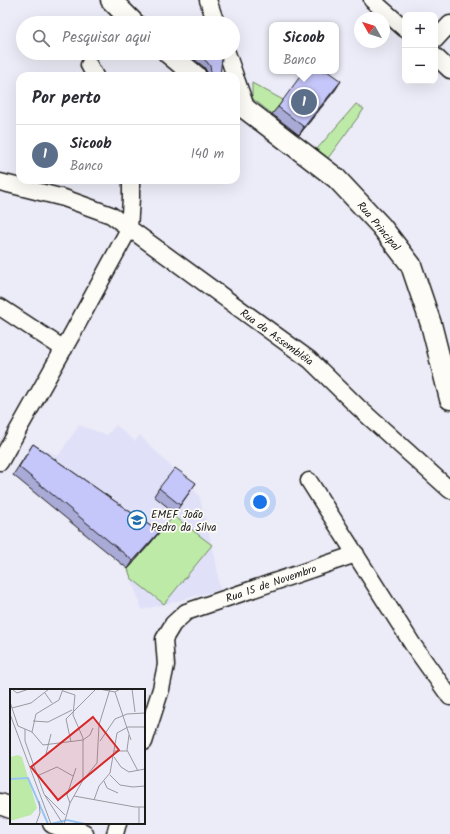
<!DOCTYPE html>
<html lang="pt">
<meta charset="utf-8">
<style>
body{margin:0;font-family:Kalam,sans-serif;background:#f2f2f3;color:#2b2b33}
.controls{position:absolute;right:12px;top:12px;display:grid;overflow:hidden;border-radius:8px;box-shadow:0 4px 16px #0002}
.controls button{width:36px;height:36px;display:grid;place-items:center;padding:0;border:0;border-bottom:1px solid #e1e1e2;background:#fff;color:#2b2b33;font:20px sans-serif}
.compass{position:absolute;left:354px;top:12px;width:36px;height:36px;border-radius:50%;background:#fff;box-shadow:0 4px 16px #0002;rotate:309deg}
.you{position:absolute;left:260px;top:502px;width:14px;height:14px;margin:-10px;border:3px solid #fff;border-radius:50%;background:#1a73e8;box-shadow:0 0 0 6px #1a73e833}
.badge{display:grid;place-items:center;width:26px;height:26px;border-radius:50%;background:#1f6fb2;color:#fff;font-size:13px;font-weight:700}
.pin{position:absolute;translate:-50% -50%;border:2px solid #fff;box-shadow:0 1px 4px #0006}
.popup{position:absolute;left:269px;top:22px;width:70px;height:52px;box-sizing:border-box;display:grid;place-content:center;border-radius:8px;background:#fff;filter:drop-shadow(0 1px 3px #0005);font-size:13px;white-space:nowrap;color:#7c7c81}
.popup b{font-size:15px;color:#2b2b33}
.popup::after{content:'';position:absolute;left:50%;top:100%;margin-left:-8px;border:8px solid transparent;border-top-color:#fff}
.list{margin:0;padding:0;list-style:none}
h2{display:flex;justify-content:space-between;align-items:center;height:52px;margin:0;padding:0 16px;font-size:17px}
h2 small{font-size:13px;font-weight:400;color:#7c7c81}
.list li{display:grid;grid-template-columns:26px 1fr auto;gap:12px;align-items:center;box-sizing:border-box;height:60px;padding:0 16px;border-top:1px solid #e1e1e2}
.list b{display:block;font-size:15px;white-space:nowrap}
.list p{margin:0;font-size:13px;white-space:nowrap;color:#7c7c81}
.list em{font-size:13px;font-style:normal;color:#7c7c81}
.icon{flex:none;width:22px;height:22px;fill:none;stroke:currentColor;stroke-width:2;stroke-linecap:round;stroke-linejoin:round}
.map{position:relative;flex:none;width:450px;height:834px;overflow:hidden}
.search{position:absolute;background:#fff;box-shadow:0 4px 16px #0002;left:16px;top:16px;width:224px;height:44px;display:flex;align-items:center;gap:10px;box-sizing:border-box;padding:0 14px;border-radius:22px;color:#7c7c81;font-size:15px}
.panel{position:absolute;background:#fff;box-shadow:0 4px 16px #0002;left:16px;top:72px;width:224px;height:112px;border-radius:12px}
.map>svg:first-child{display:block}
.built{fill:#e0e1f8}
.green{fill:#beeaa8;stroke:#6d8362}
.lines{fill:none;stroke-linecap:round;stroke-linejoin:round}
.minor-casing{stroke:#1c1c1c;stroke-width:19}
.tertiary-casing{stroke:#1c1c1c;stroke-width:23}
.minor{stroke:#fdfcf7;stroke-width:16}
.tertiary{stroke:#fdfcf7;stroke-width:20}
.wall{fill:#a9aad6;stroke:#1c1c1c}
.shaded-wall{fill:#8a8bae;stroke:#1c1c1c}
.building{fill:#c5c6f9;stroke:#1c1c1c}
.labels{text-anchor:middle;stroke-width:3.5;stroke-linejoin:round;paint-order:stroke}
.street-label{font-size:11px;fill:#1c1c1c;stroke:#fdfcf7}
.poi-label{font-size:11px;fill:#1c1c1c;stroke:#fdfcf7;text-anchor:start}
.inset-river{fill:none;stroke:#98c5f2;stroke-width:2}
.inset-road{fill:none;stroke:#9999a0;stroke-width:1}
.view{fill:#d62828;fill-opacity:0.15;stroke:#d62828;stroke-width:2}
.inset-edge{fill:none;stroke:#1c1c1c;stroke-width:2}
</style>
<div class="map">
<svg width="450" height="834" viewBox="0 0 450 834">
<rect width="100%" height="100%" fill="#ececf8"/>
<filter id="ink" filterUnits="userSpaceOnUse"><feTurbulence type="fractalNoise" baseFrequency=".025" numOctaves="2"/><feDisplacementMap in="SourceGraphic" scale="8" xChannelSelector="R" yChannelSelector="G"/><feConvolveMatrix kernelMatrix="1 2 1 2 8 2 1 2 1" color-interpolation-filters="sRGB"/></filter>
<g filter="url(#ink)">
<path class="built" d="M79,425L107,435L116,425L135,441L140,435L199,495L216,560L220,590L142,610L128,569L13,475L33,443L58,456Z"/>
<path class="green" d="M252,83L283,100L272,114L252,98Z
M356,104L364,109L328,158L317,149Z
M174,516L212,545L164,604L131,578L128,569Z"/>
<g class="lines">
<g class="minor-casing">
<path id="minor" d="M208,0L216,23
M372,0L405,29
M435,40L450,24
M227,53L235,76
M435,56L450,70
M89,65L95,76
M236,79L247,110
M0,182L64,198L111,215L310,360L358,407L450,490
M0,307L64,349
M0,462L72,334L129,229L131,198V180
M309,481L413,645L450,697
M144,742L161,689L166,665L164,639L173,624L186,612L356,554
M115,834L118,823"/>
</g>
<g class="tertiary-casing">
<path id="tertiary" d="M111,0L134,23
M168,53L196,76
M236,103L247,110L336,178L381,226L411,265L431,324L450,399
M0,804L11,808
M53,823L83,834"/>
</g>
<use href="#minor" class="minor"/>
<use href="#tertiary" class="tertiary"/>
</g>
<path class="wall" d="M220,53V76H207V72L204,67L194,59L198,54Z
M336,89L299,135L272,114L278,107Z
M33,444L159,532L153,540L128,569L13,475Z
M196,483L175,513L154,496L159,488Z"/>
<path class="shaded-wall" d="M341,81L336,89L299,135L304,127Z
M159,532L153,540L128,569L133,561Z"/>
<path class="building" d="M198,53H220L222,58L220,76H217L211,72L210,66L207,62L198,54Z
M304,71H327L341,81L304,127L278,107Z
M33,444L159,532L133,561L19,467Z
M175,468L196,483L180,505L159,488Z"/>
</g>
<defs>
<g id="school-ring" transform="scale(1)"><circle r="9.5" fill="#fdfcf7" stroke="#1f6fb2" stroke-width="1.5"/><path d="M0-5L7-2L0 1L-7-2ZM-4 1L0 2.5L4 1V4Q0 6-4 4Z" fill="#1f6fb2"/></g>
</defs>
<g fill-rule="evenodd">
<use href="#school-ring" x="137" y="520"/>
</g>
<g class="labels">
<g class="street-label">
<text transform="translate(379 226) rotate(50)" y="4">Rua Principal</text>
<text transform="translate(277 337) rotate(36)" y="4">Rua da Assembléia</text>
<text transform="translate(271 583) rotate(-19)" y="4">Rua 15 de Novembro</text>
</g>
<g class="poi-label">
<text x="151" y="518">EMEF João<tspan x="151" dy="13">Pedro da Silva</tspan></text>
</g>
</g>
<g transform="translate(10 689)">
<rect width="135" height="135" fill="#ececf8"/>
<path d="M8,66L12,68L27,119L21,126L0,132V68Z" fill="#beeaa8"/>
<path class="inset-river" d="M0,90L18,89L38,135M41,135L57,131L75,135"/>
<path class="inset-road" d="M89,0L105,3L110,0M122,0L125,23M3,1L7,4L19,0M53,2L65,6M105,3L121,51M35,4L42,14M65,6L63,26L73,49V91M0,13L8,37L22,43L33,56L73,51L80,46L83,39M2,19L21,14L39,0M0,25L41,135M23,32L38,33L62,21M15,40V52L34,105L53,135M22,43L26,25L49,11L53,0M119,46L117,61L128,82M90,52L105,30L117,25L135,24M61,53L56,30L86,0M104,62H117M36,65L41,45M104,68L111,78L119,83L135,80M100,86L110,96L123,98L135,97M27,87L47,78L63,87M94,92L97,99L108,104M35,106L55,126M64,107L125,118H135M84,111L89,97L100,84L107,44L118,38H135M60,114L57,106L66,79M129,118V135M26,135L30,124L29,112M54,135L60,114L73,91L87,74L89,36L100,0"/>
<path class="view" d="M83,28L109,61L48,111L21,78Z"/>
<rect width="135" height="135" class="inset-edge"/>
</g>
</svg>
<div class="controls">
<button>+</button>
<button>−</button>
</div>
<svg class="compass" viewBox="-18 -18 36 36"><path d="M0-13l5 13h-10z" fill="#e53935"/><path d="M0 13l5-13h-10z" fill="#7c7c81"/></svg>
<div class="you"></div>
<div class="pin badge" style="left:304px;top:102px;background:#5c6f8a">1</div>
<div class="popup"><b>Sicoob</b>Banco</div>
<div class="search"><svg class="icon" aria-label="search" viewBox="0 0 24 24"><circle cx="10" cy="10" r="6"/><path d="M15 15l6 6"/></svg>Pesquisar aqui</div>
<section class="panel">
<h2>Por perto<small></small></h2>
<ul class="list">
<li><span class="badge" style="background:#5c6f8a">1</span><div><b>Sicoob</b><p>Banco</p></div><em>140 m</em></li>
</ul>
</section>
</div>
